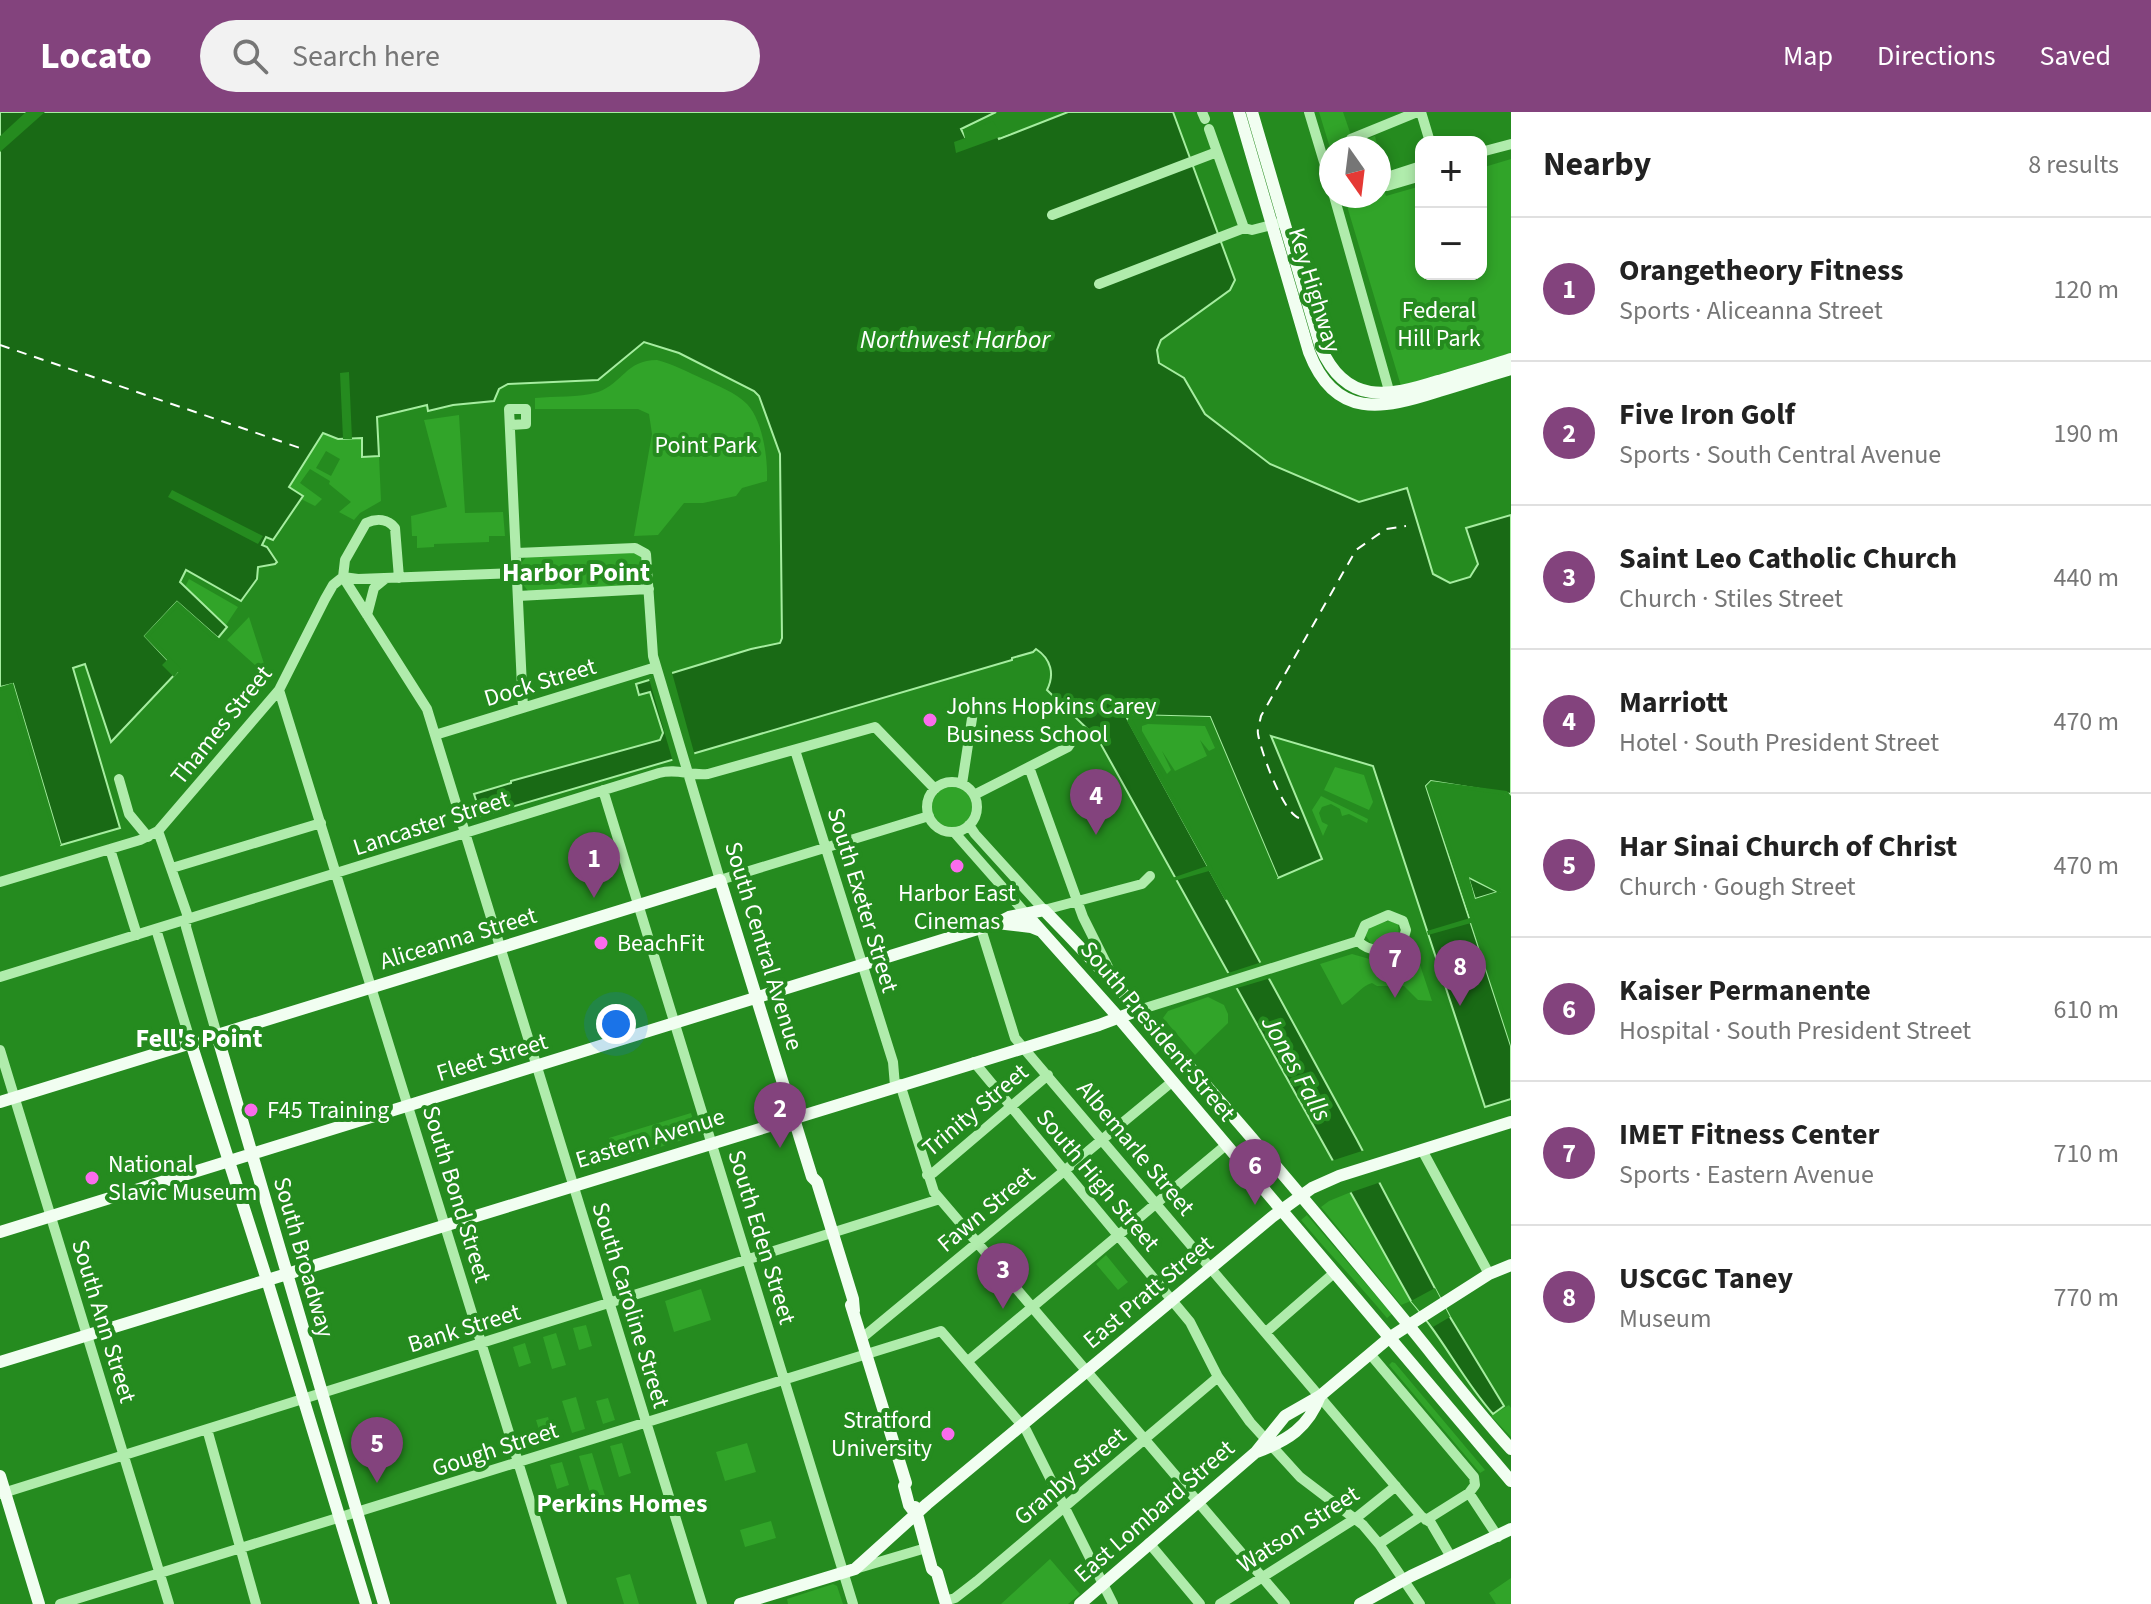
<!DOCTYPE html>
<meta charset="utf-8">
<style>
body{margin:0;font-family:"Source Sans 3",sans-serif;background:#f2f2f2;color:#222}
.controls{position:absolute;right:24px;top:24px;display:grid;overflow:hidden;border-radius:16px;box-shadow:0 4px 12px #0003}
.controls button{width:72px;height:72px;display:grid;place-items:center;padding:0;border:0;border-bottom:2px solid #e0e0e0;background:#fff;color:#222;font:40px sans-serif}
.compass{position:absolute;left:1319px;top:24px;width:72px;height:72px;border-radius:50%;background:#fff;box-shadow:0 4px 12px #0003;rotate:166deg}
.you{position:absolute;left:616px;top:912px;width:28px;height:28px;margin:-20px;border:6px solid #fff;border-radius:50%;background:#1a73e8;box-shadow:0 0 0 12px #1a73e833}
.badge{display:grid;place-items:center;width:52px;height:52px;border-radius:50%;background:#83437d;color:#fff;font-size:26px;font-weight:700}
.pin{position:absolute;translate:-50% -66px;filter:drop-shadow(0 2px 4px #0008)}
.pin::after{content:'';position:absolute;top:42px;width:28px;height:24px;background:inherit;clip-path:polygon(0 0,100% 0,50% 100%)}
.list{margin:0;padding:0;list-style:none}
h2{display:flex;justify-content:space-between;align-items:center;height:104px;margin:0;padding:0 32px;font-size:34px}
h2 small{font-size:26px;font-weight:400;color:#767676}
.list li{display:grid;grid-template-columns:52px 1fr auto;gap:24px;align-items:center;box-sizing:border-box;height:144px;padding:0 32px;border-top:2px solid #e0e0e0}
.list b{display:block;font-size:30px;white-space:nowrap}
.list p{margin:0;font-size:26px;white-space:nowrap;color:#767676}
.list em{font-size:26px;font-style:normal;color:#767676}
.icon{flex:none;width:44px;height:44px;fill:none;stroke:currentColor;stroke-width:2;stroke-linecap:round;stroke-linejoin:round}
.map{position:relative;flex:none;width:1511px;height:1492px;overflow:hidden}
header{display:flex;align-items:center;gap:48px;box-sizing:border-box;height:112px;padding:0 40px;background:#83437d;color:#fff}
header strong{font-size:38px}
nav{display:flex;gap:44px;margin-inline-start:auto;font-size:28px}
.search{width:560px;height:72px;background:#f2f2f2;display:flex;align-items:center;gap:20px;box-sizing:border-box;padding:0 28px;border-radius:44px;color:#767676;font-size:30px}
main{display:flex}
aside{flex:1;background:#fff}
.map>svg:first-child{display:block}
.green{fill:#31a429;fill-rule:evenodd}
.water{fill:#196a15;stroke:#a6eda0;stroke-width:2}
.pier{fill:#258b1f;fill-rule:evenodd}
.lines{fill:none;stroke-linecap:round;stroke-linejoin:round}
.ferry{stroke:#fff;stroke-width:2;stroke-dasharray:10 8;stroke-linecap:butt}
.minor{stroke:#b0ecac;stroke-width:10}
.major{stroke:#f1fef1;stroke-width:12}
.poi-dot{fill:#fa6cec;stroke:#258b1f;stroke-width:3}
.labels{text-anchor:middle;stroke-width:8;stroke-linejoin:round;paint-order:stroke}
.street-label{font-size:24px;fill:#fff;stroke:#258b1f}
.park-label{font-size:24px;fill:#fff;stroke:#258b1f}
.poi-label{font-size:24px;fill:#fff;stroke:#258b1f;text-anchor:start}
.water-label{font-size:26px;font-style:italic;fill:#fff;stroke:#258b1f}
.neighbourhood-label{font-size:26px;font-weight:bold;fill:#fff;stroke:#258b1f}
</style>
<header>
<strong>Locato</strong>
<div class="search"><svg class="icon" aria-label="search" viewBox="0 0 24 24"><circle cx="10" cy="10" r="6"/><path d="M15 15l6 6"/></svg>Search here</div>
<nav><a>Map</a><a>Directions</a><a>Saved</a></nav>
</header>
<main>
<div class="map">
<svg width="1511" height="1492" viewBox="0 0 1511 1492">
<rect width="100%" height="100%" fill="#258b1f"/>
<path class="green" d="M1319,0H1343L1354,32L1375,24L1378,36H1331V39Z
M1379,38L1387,61L1380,64L1386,84L1421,74V162H1481V56L1511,47V241L1401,274L1344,84H1379Z
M657,248C673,252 688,260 703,267C717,273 736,281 747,292C763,309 768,347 767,369L742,376L736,384L703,391H684L658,423L634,424L652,322L649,302L638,297H535V286C555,284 578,286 598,280C623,271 626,248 657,248Z
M459,303L465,401L503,400L505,424H489V430L434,432V435L417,436V424H412L411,404L447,395L424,308Z
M324,321L338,327L362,326L363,345L379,344L381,389L360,401L354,408L339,400L351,390L329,372L330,369L310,357L300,371L322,387L315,394L301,387L303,385L288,375ZM326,339L340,347L331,364L316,356Z
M635,440L641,442L644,469L640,473L528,479L522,471V450L526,445Z
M189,467L238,495L226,513L185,475Z
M249,505L267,561L265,562L227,528Z
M1148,612L1205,614L1215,636L1209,639L1200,628L1207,644L1175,659L1162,639L1171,658L1167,662L1142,619V614Z
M1335,655L1364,663L1373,690L1369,698L1324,678Z
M932 695a20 20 0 1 1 40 0a20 20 0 1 1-40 0Z
M1321,684L1368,707L1367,711L1349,702L1342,704L1340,697L1331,692L1322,695L1319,701L1322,710L1328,713L1323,724L1312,698Z
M1389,809L1398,812L1399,825L1380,834L1372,833L1366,824C1369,812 1378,812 1389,809Z
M1409,833L1417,844L1432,889L1418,888L1404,874H1377L1372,871C1361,874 1353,887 1342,893L1320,852L1352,842L1380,850C1389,842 1401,841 1409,833Z
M1208,885L1224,893L1228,902V911L1195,943L1163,906L1168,899Z
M691,1001L698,1023L616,1049L609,1026Z
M1351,1080L1411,1189L1401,1193L1321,1095L1329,1089Z
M1307,1103L1392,1202L1387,1206C1359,1172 1329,1142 1301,1108Z
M1106,1143L1128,1170L1118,1178L1096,1152Z
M701,1177L711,1208L674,1220L665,1189Z
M586,1213L592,1234L579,1238L573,1216Z
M556,1221L566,1253L552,1257L543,1225Z
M525,1231L531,1251L519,1255L513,1235Z
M1392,1250L1395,1251L1485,1358L1480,1361L1389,1253Z
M576,1285L585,1317L572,1321L562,1289Z
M608,1286L615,1308L603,1312L596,1289Z
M1509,1293L1511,1296V1325L1491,1304Z
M548,1305L555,1327L543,1331L536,1308Z
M622,1331L631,1361L619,1365L610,1334Z
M747,1331L756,1360L725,1369L716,1340Z
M592,1341L606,1387L593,1391L579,1344Z
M562,1350L569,1373L557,1377L550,1353Z
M771,1409L776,1426L745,1435L740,1418Z
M1050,1447L1080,1482L1068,1492H1001Z
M630,1462L639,1492H624L616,1466Z
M1511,1466V1492H1496L1489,1481Z
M833,1472L837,1474L843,1492H788L787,1487Z"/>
<path class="water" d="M0,0H996L961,17L965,25L993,13L999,27L1068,0H1173L1235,168L1230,178L1161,228L1157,238L1159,251L1184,266L1205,302L1270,352L1359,390L1407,376L1433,462L1450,471L1470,465L1478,452L1466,416L1511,403V684L1510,682L1431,669L1426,674L1511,934V987L1485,995L1373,654L1271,624L1322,747L1278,766L1210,605L1131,603L1127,606L1357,1028L1450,1205L1504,1294L1493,1302C1462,1267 1442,1224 1411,1189L1098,627L1047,578C1055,562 1051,547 1036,537L1033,540L1012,546V548L481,704L474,682L511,671V669L660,628L663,621L650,580L639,583L636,572L751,537L780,531L782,526L780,342L759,284L754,279L679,241L644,230L598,268L508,272L499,277L494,289L453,293L428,299L427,293L377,305L379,344L362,345V326L338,327L323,321L289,375L303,384L273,428L266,425L262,433L267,435L277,450L275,452L258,455L257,467L241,489L186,458L180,470L227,515L218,526L177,490L145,524L178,559L111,630L85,552L73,556L120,716L61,733L13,572L0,575Z
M1468,765L1498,780L1475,787Z"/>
<path class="pier" d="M26,0H45L0,40V24Z
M1000,0L987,10L966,20L993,9L1001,22L1010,18L1011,21L956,41L954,30L965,26L963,18Z
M349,260L352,327H343L340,261Z
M172,378L263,424L258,432L168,385Z
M177,489L221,528L215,529L177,495L150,524L181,557V562L178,560L174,565L162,553L167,548L144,524Z
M671,557L695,644L673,650L649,567Z
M13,571L61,733L57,734L10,576L0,579V575Z
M1131,603L1210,605L1278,766L1275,767L1208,609L1132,607L1229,787L1225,788L1209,759L1174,769L1172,766L1207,754L1127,609Z
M1431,669L1507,679L1511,684V688L1506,683L1431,673L1511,921V934L1471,811L1428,823L1427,819L1470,806L1426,674Z
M1467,761L1500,776L1501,782L1473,791L1464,765ZM1469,765L1496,779L1497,780L1475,787Z
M1262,850L1271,866L1234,877L1225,862Z
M1365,1038L1381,1070L1349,1081L1331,1049Z
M1435,1176L1450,1205L1433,1215L1411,1189Z"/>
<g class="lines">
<path class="ferry" d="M0,233L303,337
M1299,706C1283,701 1261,640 1258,622C1257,616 1260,610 1261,604L1356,438L1386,417L1406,414"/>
<path class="minor" d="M1202,0L1205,7
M1309,0L1331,73
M1421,0L1430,30
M1209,17L1244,116L1252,118L1279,111
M1351,27L1417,0
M1481,40L1511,32
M1421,54L1384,66L1387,74L1421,64
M1334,84L1388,275V282
M1052,103L1217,40
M1099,172L1244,116
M511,313L526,312V297H509L523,596
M517,441L635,436L646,442L653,544L720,768L929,704
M343,465L427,597L702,1492
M343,465L358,467L517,461
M518,484L649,477
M367,503L374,476L385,467
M279,578L562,1492
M435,623L656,555
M795,638L893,950L895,974
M1029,655L1083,805L1116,871
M119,667L129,702L148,725
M927 695a25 25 0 1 1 50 0a25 25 0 1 1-50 0Z
M962,672L973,600
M603,678L853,1492
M974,683L1068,635L1072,629
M969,713L975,722L1044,798L1142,772L1150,764
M158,719L187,802L186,815L217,923
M954,720L1027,803
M110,737L137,823
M172,756L321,711
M0,770L140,728L158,719L279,578L325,487L333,473L343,465L345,448L366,411C377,406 388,407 395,416L399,466
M1388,803L1403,809L1406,818L1403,828C1390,839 1372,843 1358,829L1365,813Z
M156,817L191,931
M981,817L1015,926L1421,1404L1431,1411L1451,1445
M0,865L659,661C677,656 690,664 708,662L875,615L935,677
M1139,898L1358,829
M0,938L169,1492
M974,950L1190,1210L1218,1265L1250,1310L1300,1365L1363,1413L1379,1432L1420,1492
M900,972L934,1080L1285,1492
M1422,1038L1489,1162
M927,1063L933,1061L1048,963
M1266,1220L1334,1161
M862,1226L1173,969
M1370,1242L1474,1365L1475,1373L1469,1381L1426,1408
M968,1249L1226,1033
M207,1317L256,1492
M1469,1381L1498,1425
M0,1382L940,1087
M1149,1431L1200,1492
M1379,1432L1421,1404
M855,1457L926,1436
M945,1489L955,1486L977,1469L1218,1265
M60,1492L941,1219L1026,1318L1113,1492
M1220,1492L1356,1406L1396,1374"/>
<path class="major" d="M1239,0L1309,240C1335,308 1383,297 1439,279C1463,272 1487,264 1511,257
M1252,0L1321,236C1346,293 1388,285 1438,269C1462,262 1487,255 1511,247
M1027,803L1118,905L1511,1369
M997,811L1031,815L1041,819
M217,923L384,1492
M191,931L267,1168L366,1492
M0,990L720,768L812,1065L817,1070L853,1187L854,1199
M0,1120L997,811L1009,805L1044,798C1172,929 1290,1069 1406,1210C1441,1253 1474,1296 1511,1337
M851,1193L906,1371L904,1374L909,1393L916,1402
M0,1250L1099,913L1139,898
M1257,1340C1288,1328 1308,1316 1320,1284
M0,1364L39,1492
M915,1395L932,1457L937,1461L946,1492
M740,1492L855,1457L927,1392L1272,1105L1312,1076L1339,1064L1511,1010
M1080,1492L1256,1340L1285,1304L1320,1284L1389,1226L1420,1206L1489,1162L1511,1153
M1360,1492L1411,1464L1511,1417"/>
</g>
<g class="poi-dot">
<circle cx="930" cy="608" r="8"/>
<circle cx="957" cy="754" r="8"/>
<circle cx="601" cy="831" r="8"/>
<circle cx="251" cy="998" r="8"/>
<circle cx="92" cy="1066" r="8"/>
<circle cx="948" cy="1322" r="8"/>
</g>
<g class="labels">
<g class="street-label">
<text transform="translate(1315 178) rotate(73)" y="8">Key Highway</text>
<text transform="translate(540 570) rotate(-17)" y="8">Dock Street</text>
<text transform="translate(221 613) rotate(-51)" y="8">Thames Street</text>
<text transform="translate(431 711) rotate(-18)" y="8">Lancaster Street</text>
<text transform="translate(863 788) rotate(73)" y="8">South Exeter Street</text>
<text transform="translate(458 826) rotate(-17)" y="8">Aliceanna Street</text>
<text transform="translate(764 834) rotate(73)" y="8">South Central Avenue</text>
<text transform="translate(1158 919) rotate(50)" y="8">South President Street</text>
<text transform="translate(492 945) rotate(-17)" y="8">Fleet Street</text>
<text transform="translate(975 998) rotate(-40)" y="8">Trinity Street</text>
<text transform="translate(650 1026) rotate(-17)" y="8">Eastern Avenue</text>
<text transform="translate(1136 1036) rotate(50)" y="8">Albemarle Street</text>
<text transform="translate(1098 1068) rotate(50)" y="8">South High Street</text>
<text transform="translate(457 1082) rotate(73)" y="8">South Bond Street</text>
<text transform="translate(986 1097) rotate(-40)" y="8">Fawn Street</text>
<text transform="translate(762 1125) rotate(73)" y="8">South Eden Street</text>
<text transform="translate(304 1145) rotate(74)" y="8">South Broadway</text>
<text transform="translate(1148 1180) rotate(-40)" y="8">East Pratt Street</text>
<text transform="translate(631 1193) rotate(73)" y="8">South Caroline Street</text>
<text transform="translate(104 1209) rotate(73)" y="8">South Ann Street</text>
<text transform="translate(464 1216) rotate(-17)" y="8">Bank Street</text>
<text transform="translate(495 1337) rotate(-18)" y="8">Gough Street</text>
<text transform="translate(1070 1364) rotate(-40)" y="8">Granby Street</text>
<text transform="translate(1154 1399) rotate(-41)" y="8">East Lombard Street</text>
<text transform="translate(1298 1417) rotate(-33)" y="8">Watson Street</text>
</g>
<g class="park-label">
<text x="1439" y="206">Federal<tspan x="1439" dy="28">Hill Park</tspan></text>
<text x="706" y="341">Point Park</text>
</g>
<g class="poi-label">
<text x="946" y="602">Johns Hopkins Carey<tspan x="946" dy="28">Business School</tspan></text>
<text x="957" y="789" text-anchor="middle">Harbor East<tspan x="957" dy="28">Cinemas</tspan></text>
<text x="617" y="839">BeachFit</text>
<text x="267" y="1006">F45 Training</text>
<text x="108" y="1060">National<tspan x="108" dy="28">Slavic Museum</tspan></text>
<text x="932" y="1316" text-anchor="end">Stratford<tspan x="932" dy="28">University</tspan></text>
</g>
<g class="water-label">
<text x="955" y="236">Northwest Harbor</text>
<text transform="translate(1297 956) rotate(61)" y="9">Jones Falls</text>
</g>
<g class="neighbourhood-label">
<text x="576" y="469">Harbor Point</text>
<text x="199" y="935">Fell's Point</text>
<text x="622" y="1400">Perkins Homes</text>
</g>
</g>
</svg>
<div class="controls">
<button>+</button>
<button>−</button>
</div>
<svg class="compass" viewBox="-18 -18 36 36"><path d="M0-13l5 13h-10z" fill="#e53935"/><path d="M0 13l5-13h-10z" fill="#767676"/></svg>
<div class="you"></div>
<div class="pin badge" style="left:594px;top:786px">1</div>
<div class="pin badge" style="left:780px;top:1036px">2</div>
<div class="pin badge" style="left:1003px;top:1197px">3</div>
<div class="pin badge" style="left:1096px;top:723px">4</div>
<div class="pin badge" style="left:377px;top:1371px">5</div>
<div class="pin badge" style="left:1255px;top:1093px">6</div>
<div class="pin badge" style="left:1395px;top:886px">7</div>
<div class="pin badge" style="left:1460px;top:894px">8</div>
</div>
<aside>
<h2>Nearby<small>8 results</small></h2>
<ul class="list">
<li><span class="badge">1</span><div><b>Orangetheory Fitness</b><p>Sports · Aliceanna Street</p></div><em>120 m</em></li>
<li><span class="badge">2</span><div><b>Five Iron Golf</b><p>Sports · South Central Avenue</p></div><em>190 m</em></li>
<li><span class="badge">3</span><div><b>Saint Leo Catholic Church</b><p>Church · Stiles Street</p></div><em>440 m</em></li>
<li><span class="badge">4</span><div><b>Marriott</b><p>Hotel · South President Street</p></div><em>470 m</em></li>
<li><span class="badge">5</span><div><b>Har Sinai Church of Christ</b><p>Church · Gough Street</p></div><em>470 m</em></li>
<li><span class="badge">6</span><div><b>Kaiser Permanente</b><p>Hospital · South President Street</p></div><em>610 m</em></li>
<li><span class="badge">7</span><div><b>IMET Fitness Center</b><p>Sports · Eastern Avenue</p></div><em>710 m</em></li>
<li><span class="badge">8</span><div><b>USCGC Taney</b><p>Museum</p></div><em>770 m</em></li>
</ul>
</aside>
</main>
